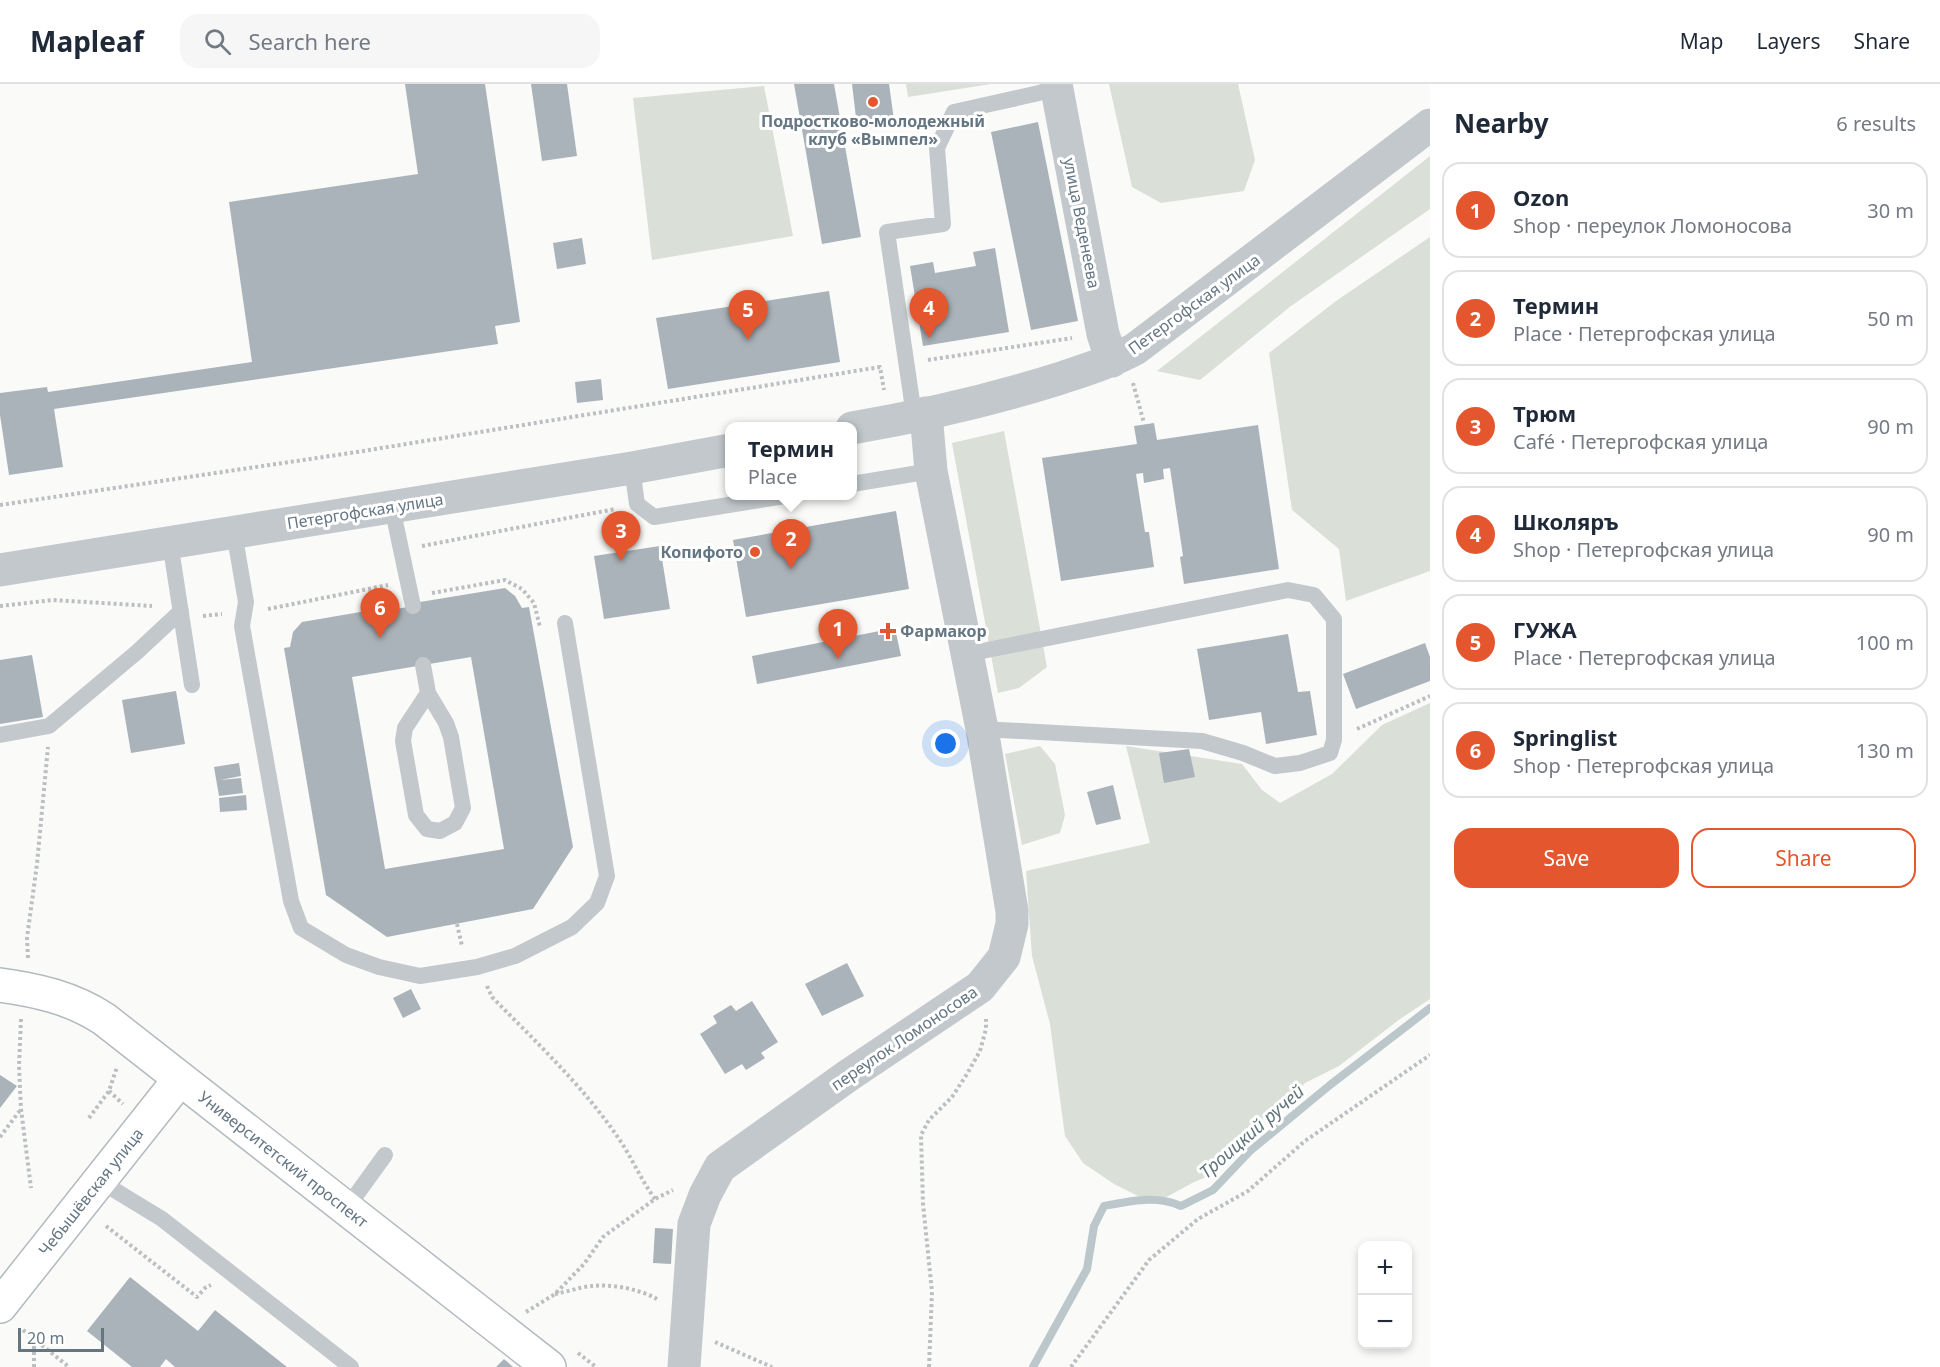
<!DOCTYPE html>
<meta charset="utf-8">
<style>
body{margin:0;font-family:"Noto Sans",sans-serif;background:#f6f6f7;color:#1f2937}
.controls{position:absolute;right:18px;bottom:18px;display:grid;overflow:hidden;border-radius:12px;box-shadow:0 3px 9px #0003}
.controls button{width:54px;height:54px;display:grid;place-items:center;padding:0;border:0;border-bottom:2px solid #e0e1e3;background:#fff;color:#1f2937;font:30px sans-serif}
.scale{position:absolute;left:18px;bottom:15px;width:86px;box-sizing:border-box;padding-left:6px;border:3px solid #657683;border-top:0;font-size:16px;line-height:21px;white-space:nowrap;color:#657683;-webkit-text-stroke:4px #fff;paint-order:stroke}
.you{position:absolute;left:946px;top:660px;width:21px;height:21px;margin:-15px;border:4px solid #fff;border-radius:50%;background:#1a73e8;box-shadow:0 0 0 9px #1a73e833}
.badge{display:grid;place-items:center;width:39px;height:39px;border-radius:50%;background:#e4572e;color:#fff;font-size:20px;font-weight:700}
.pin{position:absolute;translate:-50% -50px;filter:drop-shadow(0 2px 3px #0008)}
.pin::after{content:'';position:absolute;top:32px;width:21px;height:18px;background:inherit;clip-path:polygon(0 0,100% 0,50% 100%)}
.popup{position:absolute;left:725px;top:338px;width:132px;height:78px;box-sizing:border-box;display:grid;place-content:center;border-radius:12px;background:#fff;filter:drop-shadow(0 2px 4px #0005);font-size:20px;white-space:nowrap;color:#747a83}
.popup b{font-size:22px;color:#1f2937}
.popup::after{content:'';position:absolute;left:50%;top:100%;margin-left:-12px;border:12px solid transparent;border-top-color:#fff}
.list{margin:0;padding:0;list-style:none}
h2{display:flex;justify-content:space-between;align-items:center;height:78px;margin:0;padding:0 24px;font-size:26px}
h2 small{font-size:20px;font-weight:400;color:#747a83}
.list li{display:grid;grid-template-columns:39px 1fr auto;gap:18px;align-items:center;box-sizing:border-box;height:96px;margin:0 12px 12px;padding:0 12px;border:2px solid #e0e1e3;border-radius:18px}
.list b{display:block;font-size:22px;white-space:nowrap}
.list p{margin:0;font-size:20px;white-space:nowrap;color:#747a83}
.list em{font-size:20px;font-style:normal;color:#747a83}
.actions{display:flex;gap:12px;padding:18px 24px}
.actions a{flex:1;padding:14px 0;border:2px solid #e4572e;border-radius:18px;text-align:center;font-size:21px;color:#e4572e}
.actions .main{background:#e4572e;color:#fff}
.icon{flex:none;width:33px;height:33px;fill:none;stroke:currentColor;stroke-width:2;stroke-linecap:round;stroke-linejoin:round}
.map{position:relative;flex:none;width:1430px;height:1283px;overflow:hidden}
header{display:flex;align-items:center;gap:36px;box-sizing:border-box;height:84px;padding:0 30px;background:#fff;border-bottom:2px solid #e0e1e3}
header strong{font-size:28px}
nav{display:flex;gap:33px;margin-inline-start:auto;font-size:21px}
.search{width:420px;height:54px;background:#f6f6f7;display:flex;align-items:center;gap:15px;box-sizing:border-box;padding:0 21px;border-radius:18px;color:#747a83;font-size:22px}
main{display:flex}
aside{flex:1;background:#fff}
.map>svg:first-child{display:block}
.green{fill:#dadfd7}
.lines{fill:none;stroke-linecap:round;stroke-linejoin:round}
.stream{stroke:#bbc7cb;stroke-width:8}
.building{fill:#aab3b9;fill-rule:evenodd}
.secondary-casing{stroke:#b3babf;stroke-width:36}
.path{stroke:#bbbfc2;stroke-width:4;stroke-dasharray:3 3;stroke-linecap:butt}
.lane{stroke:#c3c8cc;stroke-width:16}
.street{stroke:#c3c8cc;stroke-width:33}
.secondary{stroke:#fff;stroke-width:33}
.poi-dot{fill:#e4572e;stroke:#fff;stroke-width:2}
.labels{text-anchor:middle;stroke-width:6;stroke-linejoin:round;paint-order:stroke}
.poi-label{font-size:16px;font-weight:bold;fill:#657683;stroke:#fff}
.street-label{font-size:16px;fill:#657683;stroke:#fff}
.water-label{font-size:18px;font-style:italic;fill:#60757c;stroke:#fff}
</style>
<header>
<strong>Mapleaf</strong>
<div class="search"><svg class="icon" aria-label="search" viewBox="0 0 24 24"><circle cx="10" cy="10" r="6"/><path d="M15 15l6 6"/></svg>Search here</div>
<nav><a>Map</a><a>Layers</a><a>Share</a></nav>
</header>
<main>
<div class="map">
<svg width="1430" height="1283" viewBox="0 0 1430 1283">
<rect width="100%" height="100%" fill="#fafaf8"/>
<path class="green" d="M906,0H991L908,13Z
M1109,0H1238L1255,76L1244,107L1161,119L1132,103Z
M764,2L793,152L652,176L633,14Z
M1430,72V125L1291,222L1200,296L1157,287Z
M1430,153V487L1346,517L1339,465L1292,426L1269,269L1336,217Z
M1004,347L1047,583L1019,604L998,609L952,359Z
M1430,619V915L1400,935L1339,982L1305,999L1278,1030L1258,1037L1234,1064L1227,1077L1216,1089L1194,1098L1161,1116H1146L1114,1100L1083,1079L1065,1052L1050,940L1032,872L1026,787L1150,759L1126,662L1242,680L1262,706L1280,719L1332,690L1382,641Z
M1040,662L1055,680L1065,731L1060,749L1022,761L1005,670Z"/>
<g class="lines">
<path class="stream" d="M1033,1283L1087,1185L1094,1142L1104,1122C1129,1117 1157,1111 1181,1122L1213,1106L1250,1067L1330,1001L1430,924"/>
</g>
<path class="building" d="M405,0H485L520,238L495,242L498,260L54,325L63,383L9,391L0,331V309L47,303L48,308L252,278L229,118L418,90Z
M531,0H567L577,72L542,77Z
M794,0H834L861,153L822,160Z
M852,0H889L894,36L857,42Z
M1038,38L1078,237L1031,246L991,48Z
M582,154L586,180L557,185L553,159Z
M995,164L1009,248L923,262L910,182L933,178L935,189L976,182L973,168Z
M829,207L840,278L668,305L656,234Z
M601,295L603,316L577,319L575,298Z
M1154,339L1157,356L1258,341L1279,485L1184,500L1180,473L1183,472L1170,384L1163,385L1164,395L1144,399L1143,389L1136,390L1145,448H1149L1154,483L1061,497L1042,374L1137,360L1134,342Z
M896,427L909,505L746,533L733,456Z
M660,462L670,525L604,535L594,472Z
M505,504L515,512L522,524L529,523L573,763L533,825L387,853L326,811L284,564L290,563L293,548L302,538L384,524L385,527L413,522L420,518ZM471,573L504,765L385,785L352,593Z
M895,544L901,572L757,600L752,572Z
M1288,550L1298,608L1310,607L1317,651L1266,660L1261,628L1209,636L1197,565Z
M1425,559L1430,573V597L1356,625L1343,590Z
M32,571L43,633L0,640V576Z
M176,607L185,660L131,669L122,616Z
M1189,665L1195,693L1164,699L1159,669Z
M239,679L241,692L220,696L241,694L243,709L219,712L214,683Z
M1113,701L1121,735L1096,741L1087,708Z
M246,711L247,726L220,728L219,714Z
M847,879L864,912L822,932L805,900Z
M411,905L421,925L403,934L393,914Z
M752,917L778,958L761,969L765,974L746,986L742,980L725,990L700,950L717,939L713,932L731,921L736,927Z
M0,991L17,1002L0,1024Z
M655,1144L673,1145L671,1180L653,1179Z
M130,1193L198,1247L215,1226L287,1283H175L166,1275L160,1283H132L87,1247Z
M504,1275L513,1283H496Z"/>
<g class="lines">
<g class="secondary-casing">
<g id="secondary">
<path id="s1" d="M0,901C37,906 72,914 104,935L549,1283"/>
<path id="s2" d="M0,1222L180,995"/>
</g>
</g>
<path class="path" d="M928,276L1072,254
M1133,299L1144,339
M0,421L357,368L880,283L884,306
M422,462L615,425
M432,509L505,496L522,505L534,519L540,543
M0,522L53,516L152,522
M268,525L388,501
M203,532L222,530
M1357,645L1430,612
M457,840L462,862
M28,874L27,854L37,780L48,663
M487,902L492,913C536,958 584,1003 619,1055C632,1074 641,1096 655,1115
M21,935L19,982L21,1025L31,1104
M109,1007L123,1020
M89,1034L109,1007L117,983
M0,1053L21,1025
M106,1142L197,1213L206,1203L211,1201
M555,1210C567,1208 580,1203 592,1202C613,1200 639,1205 657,1215
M526,1228L555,1210L584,1180L603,1153L655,1115L673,1106
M23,1246L69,1283
M715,1258L772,1283
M578,1269L596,1283
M34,1283V1256
M929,1283L932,1208L923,1120L921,1051L929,1036L952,1013L967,990L980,967L986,945V935
M1071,1283L1149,1176L1198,1135L1248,1107L1305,1057L1430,971"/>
<path class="lane" d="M914,331L887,148L943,140L937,64L954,28L1057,5
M632,384L637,420L654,433L785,412
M852,400L931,387
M392,423L413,522
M234,448L246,518L242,542L291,817L301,844L346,871L379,883L420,892L477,883L515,872L572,843L597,819L607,792L565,539
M170,458L192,601
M967,570L1288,506L1314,511L1334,535V656L1330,669L1300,679L1275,682L1243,669L1202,657L982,645
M423,581L428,609L405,644L403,657L416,731L427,745L440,747L455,739L463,724L451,653L446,639L428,609
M0,651L49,642L137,568L181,527
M98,1096L162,1135L351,1283
M346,1125L385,1071"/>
<path class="street" d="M1056,0L1103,250L1112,277
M852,344C922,332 991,316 1058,295C1085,286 1111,278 1135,265L1430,41
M0,486L632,384L730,366
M684,1283L694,1140L705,1111L720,1083L849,991L980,903L1004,873L1012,840V827L982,645L931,387L926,329"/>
<use href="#secondary" class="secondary"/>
</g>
<g class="poi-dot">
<circle cx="873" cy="18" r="6"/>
<circle cx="755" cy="468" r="6"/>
<path d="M885 538h6v6h6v6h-6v6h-6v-6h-6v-6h6z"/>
</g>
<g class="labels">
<g class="poi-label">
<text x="873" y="43">Подростково-молодежный<tspan x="873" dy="18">клуб «Вымпел»</tspan></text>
<text x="743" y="474" text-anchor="end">Копифото</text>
<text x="900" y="553" text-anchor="start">Фармакор</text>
</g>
<g class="street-label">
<text transform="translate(1082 139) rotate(79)" y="6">улица Веденеева</text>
<text transform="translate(1194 220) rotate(-36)" y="6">Петергофская улица</text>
<text transform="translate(365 427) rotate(-9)" y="6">Петергофская улица</text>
<text transform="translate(904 954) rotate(-34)" y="6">переулок Ломоносова</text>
<text dy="6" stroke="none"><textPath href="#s1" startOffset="338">Университетский проспект</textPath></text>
<text dy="6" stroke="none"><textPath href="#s2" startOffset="146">Чебышёвская улица</textPath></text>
</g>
<g class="water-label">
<text transform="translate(1252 1048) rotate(-41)" y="6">Троицкий ручей</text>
</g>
</g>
</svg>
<div class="controls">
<button>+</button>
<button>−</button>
</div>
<div class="scale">20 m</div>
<div class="you"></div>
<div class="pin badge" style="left:838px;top:575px">1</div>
<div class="pin badge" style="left:791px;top:485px">2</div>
<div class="popup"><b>Термин</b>Place</div>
<div class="pin badge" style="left:621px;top:477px">3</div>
<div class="pin badge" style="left:929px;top:254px">4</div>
<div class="pin badge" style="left:748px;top:256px">5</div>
<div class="pin badge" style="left:380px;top:554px">6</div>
</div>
<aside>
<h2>Nearby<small>6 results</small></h2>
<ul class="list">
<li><span class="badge">1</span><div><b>Ozon</b><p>Shop · переулок Ломоносова</p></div><em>30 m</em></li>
<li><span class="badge">2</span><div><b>Термин</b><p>Place · Петергофская улица</p></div><em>50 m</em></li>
<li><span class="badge">3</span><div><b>Трюм</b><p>Café · Петергофская улица</p></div><em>90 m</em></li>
<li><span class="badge">4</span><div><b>Школяръ</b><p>Shop · Петергофская улица</p></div><em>90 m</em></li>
<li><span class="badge">5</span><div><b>ГУЖА</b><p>Place · Петергофская улица</p></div><em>100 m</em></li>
<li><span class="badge">6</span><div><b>Springlist</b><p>Shop · Петергофская улица</p></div><em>130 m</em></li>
</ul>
<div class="actions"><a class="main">Save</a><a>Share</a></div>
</aside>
</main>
